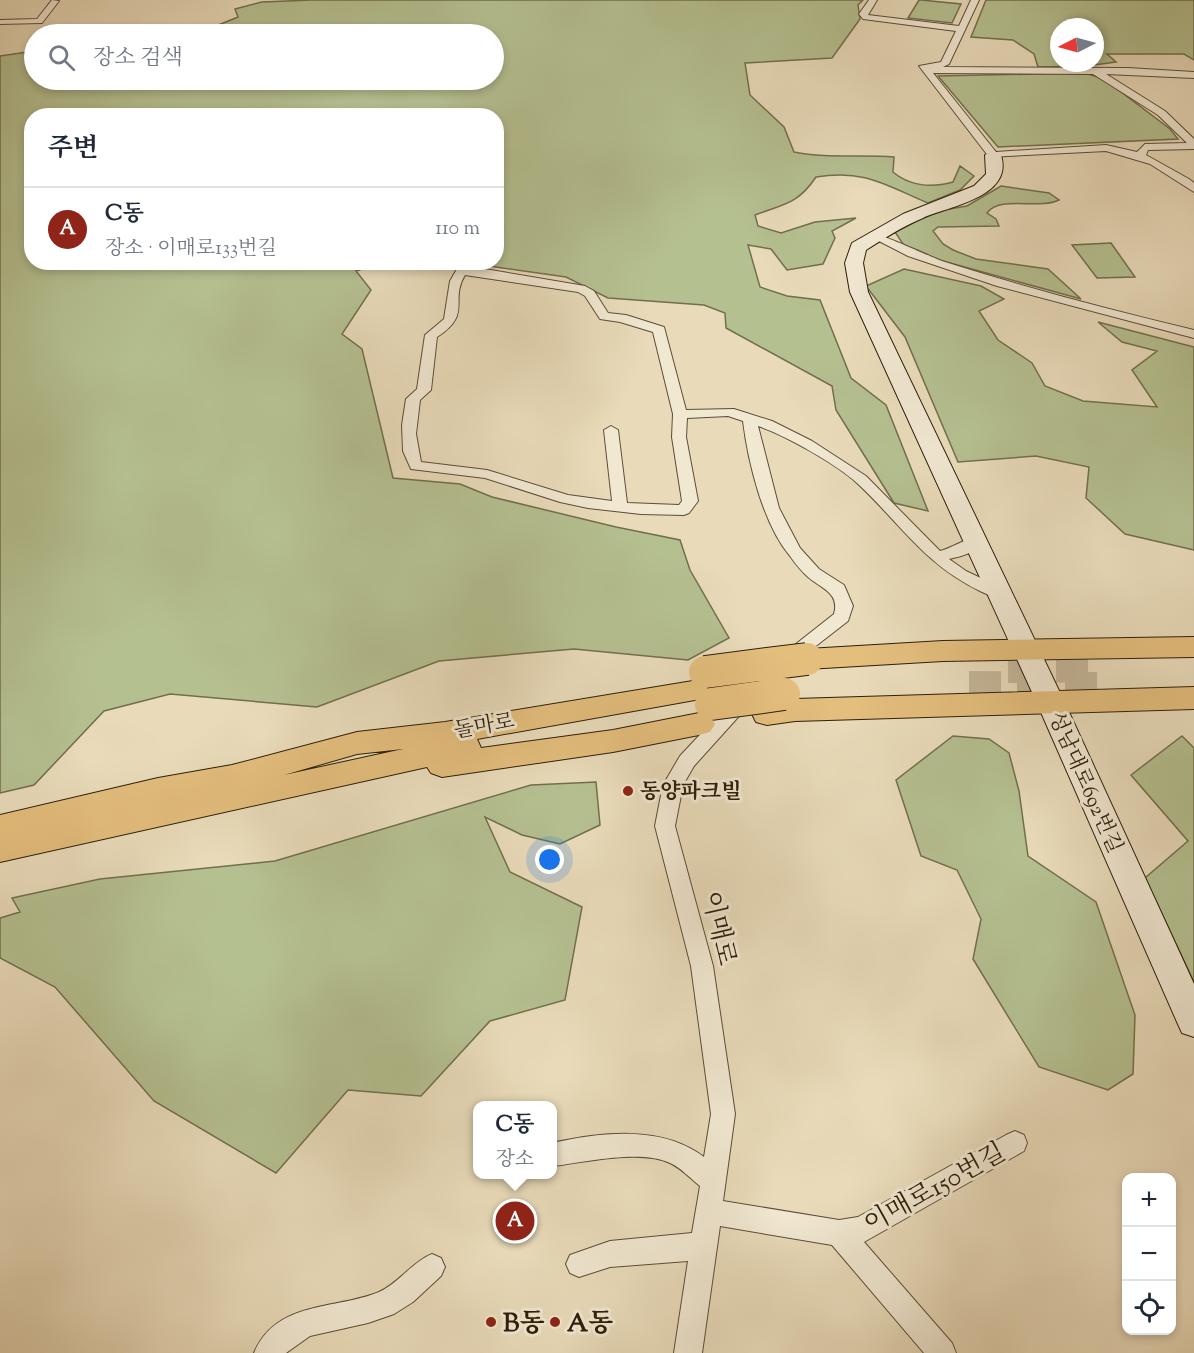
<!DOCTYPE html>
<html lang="ko">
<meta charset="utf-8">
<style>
body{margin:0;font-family:"Sorts Mill Goudy","Noto Serif KR",serif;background:#f2f2f3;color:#1f2937}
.controls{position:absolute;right:18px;bottom:18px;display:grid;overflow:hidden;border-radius:12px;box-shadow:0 3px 9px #0003}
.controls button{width:54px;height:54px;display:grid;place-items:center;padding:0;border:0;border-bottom:2px solid #e0e1e3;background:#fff;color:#1f2937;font:30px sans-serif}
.compass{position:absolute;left:1050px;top:18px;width:54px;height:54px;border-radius:50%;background:#fff;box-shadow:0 3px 9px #0003;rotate:264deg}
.you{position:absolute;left:550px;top:860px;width:21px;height:21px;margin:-15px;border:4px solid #fff;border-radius:50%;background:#1a73e8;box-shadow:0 0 0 9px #1a73e833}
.badge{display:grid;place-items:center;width:39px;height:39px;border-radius:50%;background:#8f2418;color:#fff;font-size:20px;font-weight:700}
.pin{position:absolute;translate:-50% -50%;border:3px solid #fff;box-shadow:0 2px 6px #0006}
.popup{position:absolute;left:473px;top:1101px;width:84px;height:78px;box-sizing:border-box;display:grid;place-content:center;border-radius:12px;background:#fff;filter:drop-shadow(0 2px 4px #0005);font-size:20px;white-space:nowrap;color:#747a83}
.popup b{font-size:22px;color:#1f2937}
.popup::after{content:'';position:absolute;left:50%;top:100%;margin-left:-12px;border:12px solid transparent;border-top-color:#fff}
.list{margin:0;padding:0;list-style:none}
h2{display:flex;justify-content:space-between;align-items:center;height:78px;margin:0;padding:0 24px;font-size:26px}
h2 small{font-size:20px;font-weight:400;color:#747a83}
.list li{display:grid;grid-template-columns:39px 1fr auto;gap:18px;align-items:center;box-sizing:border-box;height:84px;padding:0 24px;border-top:2px solid #e0e1e3}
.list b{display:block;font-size:22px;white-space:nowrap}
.list p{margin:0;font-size:20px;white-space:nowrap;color:#747a83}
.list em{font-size:20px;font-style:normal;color:#747a83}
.icon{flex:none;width:33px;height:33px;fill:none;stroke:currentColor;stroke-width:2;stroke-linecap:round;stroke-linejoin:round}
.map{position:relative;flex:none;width:1194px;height:1353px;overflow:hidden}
.search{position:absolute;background:#fff;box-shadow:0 3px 9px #0003;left:24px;top:24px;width:480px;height:66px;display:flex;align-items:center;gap:15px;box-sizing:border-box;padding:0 21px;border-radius:33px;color:#747a83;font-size:22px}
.panel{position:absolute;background:#fff;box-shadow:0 3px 9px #0003;left:24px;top:108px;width:480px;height:162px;border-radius:24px}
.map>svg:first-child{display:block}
.green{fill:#b5c091;stroke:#716f4e;stroke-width:1.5;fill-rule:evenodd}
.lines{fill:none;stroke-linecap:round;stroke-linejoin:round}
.primary-tunnel{stroke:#c3b597;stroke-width:32;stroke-dasharray:32 16;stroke-linecap:butt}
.street-casing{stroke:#5c4d37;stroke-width:2}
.secondary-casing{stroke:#2d1e0b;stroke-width:2}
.primary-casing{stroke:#2d1e0b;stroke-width:2}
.street{fill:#f1e8d2;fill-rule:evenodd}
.secondary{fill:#f1e8d2;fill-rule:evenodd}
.primary{fill:#e4be7d;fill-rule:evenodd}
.primary-bridge-casing{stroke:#2d1e0b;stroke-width:34;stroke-linecap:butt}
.primary-bridge{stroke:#e4be7d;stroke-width:32}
.poi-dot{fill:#8f2418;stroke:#f1e8d2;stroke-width:2}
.labels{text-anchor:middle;stroke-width:6;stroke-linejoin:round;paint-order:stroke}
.street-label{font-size:21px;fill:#2d1e0b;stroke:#f1e8d2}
.poi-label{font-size:21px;font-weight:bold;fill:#2d1e0b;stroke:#f1e8d2;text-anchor:start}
.near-street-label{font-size:26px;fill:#2d1e0b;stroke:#f1e8d2}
.near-poi-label{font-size:26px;font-weight:bold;fill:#2d1e0b;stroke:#f1e8d2;text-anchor:start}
</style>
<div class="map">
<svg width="1194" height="1353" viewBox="0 0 1194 1353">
<rect width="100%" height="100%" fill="#e9dbba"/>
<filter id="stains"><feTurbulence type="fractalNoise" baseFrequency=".00333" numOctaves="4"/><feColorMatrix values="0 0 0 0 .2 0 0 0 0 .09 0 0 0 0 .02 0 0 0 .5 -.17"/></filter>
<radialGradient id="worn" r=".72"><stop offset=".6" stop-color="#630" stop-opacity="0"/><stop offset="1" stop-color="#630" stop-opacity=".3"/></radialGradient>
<path class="green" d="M312,0H863L858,5L860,19L832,58L745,63L750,95L784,127L794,152C827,159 860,154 894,157L893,172C911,187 931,188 953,182L960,166L974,176L960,190L928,203C885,185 865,169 816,177C798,204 784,204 755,215L758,226L781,233L815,222L856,218L832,231L835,238L823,264L787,270L771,249L748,245L760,287L787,296L820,300L851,378L886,405L928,511L894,503L836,410L832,386L726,328L725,313L704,305L608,298L566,277L467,263L496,262V116H32V262L381,263L356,271L371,290L342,334L362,349L393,478L460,484L492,497L616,527L680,540L690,570L729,638L688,660L574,649L439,661L317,707L170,694L104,711L34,785L0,793V56L34,51V80H494V34H127L211,28L238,17L235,9L262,2Z
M919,0H921L961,4L952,23L908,18Z
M986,0H1194V60L1184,54H1107L1116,62L1087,66L1038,67L1034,54L1013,40L971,37ZM1059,27H1095V63H1059Z
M1085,73L1104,79L1170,129L1178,139L998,147L938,76Z
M1001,186L1049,193L1059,200C1038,210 1000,195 987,213L996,219L999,226L938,227L933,231L943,244L953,250L976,259L1048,269L1081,299L932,258L905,247L895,232L937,211L967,206Z
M1111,243L1135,277L1097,278L1072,245Z
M904,269L981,286L1004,299L979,311L998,340L1032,363L1045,386L1083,401L1157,407L1132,370L1157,351L1122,342L1098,322L1194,347V550L1125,534L1086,498L1089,467L1036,456L958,462L905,337L866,286Z
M953,736L989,739L1009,753L1019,791L1028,856L1096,902L1135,1015L1133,1074L1108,1090L1039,1067L973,959L981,919L957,870L921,856L896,780Z
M1182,736L1194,748V982L1145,878L1188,841L1131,775Z
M596,782L600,825L560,844L522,835L485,817L510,872L582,907L565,1000L490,1021L421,1096L348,1090L276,1173L154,1101L55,987L0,958V918L20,912L12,898L100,879L275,861L531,785Z"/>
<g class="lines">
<path class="primary-tunnel" d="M1008,667L1089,666
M969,687L1097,688"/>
<g class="street-casing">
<path id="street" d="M52,0L59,1L42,23L0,24V20L37,19Z
M869,0H877L868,15L959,26L971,0H979L949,64L943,67L1128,68L1194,72V78L1106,74L1165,111L1194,139V149L1148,150L1146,155L1189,179L1194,183V192L1150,164L1106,151L989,157L919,66L941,62L956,31L863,19L859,14ZM933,73L1093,74L1158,115L1187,143L1145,144L1137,152L1106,145L996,152Z
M873,234C879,232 932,258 945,262C1027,288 1110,310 1194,330V338L997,286L908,256L873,238Z
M473,267L585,286L594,291L608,313L626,315L664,327L686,410L734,409L772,421L812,441L866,476L940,551C953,548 969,535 982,539L984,542C975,553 962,556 949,559L966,571L1006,590L1008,594L1006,598C996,600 989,595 980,591C924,564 901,524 857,483C836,464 785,435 758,426L779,508L800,548L819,569L844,585L853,606L848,621L794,663H782L779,659L782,655L834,614C840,593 822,589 808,577C801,571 795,563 790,556C763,524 748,462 743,421L728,416L687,418L686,437L698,501L689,513L684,515L641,514L588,508L560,502L485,478L411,469L403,451L402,425L406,399L417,389L425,335L444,319L450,281L457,269ZM465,275L578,292L585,296L600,319L620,322L653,332L673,414L672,437L682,501L679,505L627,503L618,430L611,426L604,430L612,501L568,495L487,470L421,462L416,434L420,400L431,390L437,337C473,314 449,301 465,275Z
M743,694L749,695L752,700L749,705L694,766L683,785L675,826L713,966L735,1114L723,1201L839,1220L858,1217L1006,1135L1015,1131L1024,1135L1027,1143L1024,1151L864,1242L952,1343L956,1353H924L832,1245L720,1226L702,1353H674L688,1261L610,1267L579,1277L570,1273L566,1264L570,1255L610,1241L692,1233L700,1186C690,1178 681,1168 670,1163C642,1149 584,1162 554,1166L552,1143C602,1132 662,1125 704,1157L711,1114L691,966L655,826L663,785L680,756L737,695Z
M432,1254L441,1258L445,1267L441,1276L413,1302L394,1314L368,1323L310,1336L286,1353H254C276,1300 336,1310 379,1292C399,1283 412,1262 432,1254Z"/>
</g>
<g class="secondary-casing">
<path id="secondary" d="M993,150L1001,155C1014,197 950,206 923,218C903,226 885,238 866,250L863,263L868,292L1064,701L1194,984V1037L1182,1033L1177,1022L1036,701L850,292L845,263L852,243L903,214L974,186L986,174L985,155Z"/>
</g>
<g class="primary-casing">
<path id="primary" d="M1194,637V657L943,661L807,669L797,666L792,659L797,652L807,649L943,641Z
M723,676L734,679L738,686L734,693L477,739L481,748L613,730L699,713L710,716L715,724L710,732L699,735L613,752L442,777L431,773L427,767L0,862V815L158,778L232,765L357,732L445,722ZM403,749L284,775L357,754Z
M1194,687V709L795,721L767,725L756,722L752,714L756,706L795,699Z"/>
</g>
<use href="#street" class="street"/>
<use href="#secondary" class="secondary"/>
<use href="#primary" class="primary"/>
<g class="primary-bridge-casing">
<path id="primary-bridge" d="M705,672L807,659
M711,704L784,694"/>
</g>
<use href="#primary-bridge" class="primary-bridge"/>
</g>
<g class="poi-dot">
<circle cx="628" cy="791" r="6"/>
<circle cx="491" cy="1322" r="6"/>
<circle cx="555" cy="1322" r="6"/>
</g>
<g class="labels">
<g class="street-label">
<text transform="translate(484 725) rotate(-10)" y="7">돌마로</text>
<text transform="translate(1086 782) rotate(66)" y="7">성남대로692번길</text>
</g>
<g class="poi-label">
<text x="640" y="798">동양파크빌</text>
</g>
<g class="near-street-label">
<text transform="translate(720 928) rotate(77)" y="9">이매로</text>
<text transform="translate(934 1187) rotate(-29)" y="9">이매로150번길</text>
</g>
<g class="near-poi-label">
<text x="503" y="1331">B동</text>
<text x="567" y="1331">A동</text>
</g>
</g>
<rect width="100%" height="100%" filter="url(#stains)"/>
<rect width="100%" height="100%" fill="url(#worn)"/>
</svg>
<div class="controls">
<button>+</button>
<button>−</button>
<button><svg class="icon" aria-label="locate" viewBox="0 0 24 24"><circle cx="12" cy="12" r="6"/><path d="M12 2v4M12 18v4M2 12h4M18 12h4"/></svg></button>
</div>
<svg class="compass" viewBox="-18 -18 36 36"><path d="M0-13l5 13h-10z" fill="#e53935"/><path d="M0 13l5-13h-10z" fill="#747a83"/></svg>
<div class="you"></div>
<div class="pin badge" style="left:515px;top:1221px">A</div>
<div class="popup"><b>C동</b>장소</div>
<div class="search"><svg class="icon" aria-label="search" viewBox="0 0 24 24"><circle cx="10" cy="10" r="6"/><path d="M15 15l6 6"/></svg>장소 검색</div>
<section class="panel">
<h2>주변<small></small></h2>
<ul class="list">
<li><span class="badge">A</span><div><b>C동</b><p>장소 · 이매로133번길</p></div><em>110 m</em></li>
</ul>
</section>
</div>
